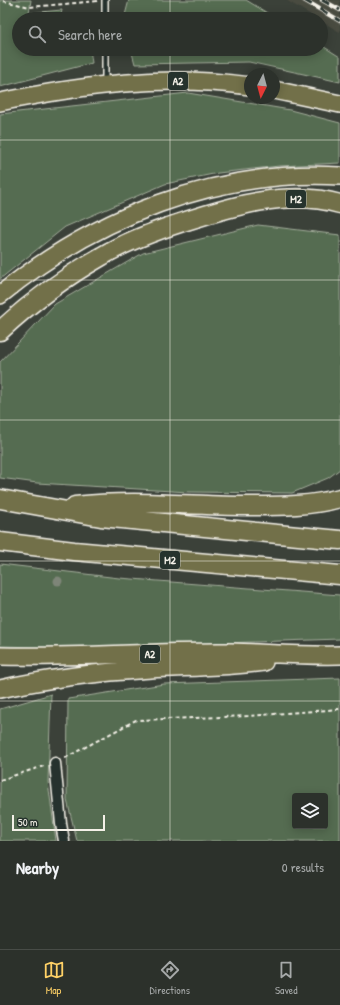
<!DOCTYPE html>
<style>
body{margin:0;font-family:"Patrick Hand",sans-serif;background:#383d37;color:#f1f3f6}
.controls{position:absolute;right:12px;bottom:12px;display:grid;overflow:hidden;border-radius:4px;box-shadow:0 2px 10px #0003}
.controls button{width:36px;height:36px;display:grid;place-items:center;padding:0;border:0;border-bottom:1px solid #484c47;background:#2c312b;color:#f1f3f6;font:20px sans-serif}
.compass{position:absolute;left:244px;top:68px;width:36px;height:36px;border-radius:50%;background:#2c312b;box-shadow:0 2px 10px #0003;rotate:186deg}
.scale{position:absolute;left:12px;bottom:10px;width:93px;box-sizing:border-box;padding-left:4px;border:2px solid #f4f1e8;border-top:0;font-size:11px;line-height:14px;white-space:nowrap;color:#f4f1e8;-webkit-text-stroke:3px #26332d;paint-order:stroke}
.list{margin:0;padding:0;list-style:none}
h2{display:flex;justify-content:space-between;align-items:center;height:52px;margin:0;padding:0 16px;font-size:17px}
h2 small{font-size:13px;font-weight:400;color:#a6a9a9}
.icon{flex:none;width:22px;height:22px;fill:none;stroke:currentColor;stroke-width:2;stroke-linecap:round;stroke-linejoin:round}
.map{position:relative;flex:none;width:340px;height:841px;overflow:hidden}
.search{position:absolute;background:#2c312b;box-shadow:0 2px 10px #0003;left:12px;right:12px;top:12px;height:44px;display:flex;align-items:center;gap:10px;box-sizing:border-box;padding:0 14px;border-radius:22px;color:#a6a9a9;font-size:15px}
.sheet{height:108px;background:#2c312b}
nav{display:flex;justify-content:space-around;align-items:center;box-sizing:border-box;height:56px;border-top:1px solid #484c47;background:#2c312b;font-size:11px;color:#a6a9a9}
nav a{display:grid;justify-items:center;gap:2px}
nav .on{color:#ffd166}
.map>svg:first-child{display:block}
.built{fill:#4a4b41}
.green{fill:#556c51;stroke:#a4ae9c;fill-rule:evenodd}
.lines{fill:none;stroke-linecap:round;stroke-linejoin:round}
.service-casing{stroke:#f4f1e8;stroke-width:8}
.minor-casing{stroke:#f4f1e8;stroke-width:13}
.trunk-casing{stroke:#f4f1e8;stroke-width:20}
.motorway-casing{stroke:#f4f1e8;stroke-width:21}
.path{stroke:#f4f1e8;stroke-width:2;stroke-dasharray:4 3;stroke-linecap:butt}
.service{stroke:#26332d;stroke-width:5}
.minor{stroke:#26332d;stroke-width:10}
.trunk{stroke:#726f4a;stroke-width:17}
.motorway{stroke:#726f4a;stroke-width:18}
.rail-casing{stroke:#f4f1e8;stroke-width:4.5}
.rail{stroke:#26332d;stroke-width:3;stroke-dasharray:9;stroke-linecap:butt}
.tree{fill:#7e8578}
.grid{fill:none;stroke:#f4f1e8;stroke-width:1;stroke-opacity:0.55}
.labels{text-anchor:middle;stroke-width:3;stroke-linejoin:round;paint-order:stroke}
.shield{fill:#26332d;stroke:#b6b8b0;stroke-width:1}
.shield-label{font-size:11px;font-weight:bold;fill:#f4f1e8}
</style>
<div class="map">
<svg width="340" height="841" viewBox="0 0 340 841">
<rect width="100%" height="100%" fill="#3b4139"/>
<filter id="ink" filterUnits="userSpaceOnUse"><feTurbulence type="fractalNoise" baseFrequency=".025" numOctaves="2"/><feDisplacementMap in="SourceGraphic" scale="8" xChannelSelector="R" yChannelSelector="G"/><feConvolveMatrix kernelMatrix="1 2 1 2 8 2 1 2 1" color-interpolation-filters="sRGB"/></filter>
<g filter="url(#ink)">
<path class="built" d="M286,0H340V32L321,21V19H318Z"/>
<path class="green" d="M0,0H31L29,13L62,10L60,19H19V49H90L92,63L0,87Z
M129,0H246L277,19H124Z
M321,45L340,57V82L249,62L135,64L131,49H321Z
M188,93L290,110L340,123V163L279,166L218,173L165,184L65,227L0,279V114Z
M258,225L340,235V469L328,478L292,493L189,492L37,483L0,478V362L55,304L143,253Z
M0,564L119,578L340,595V639L76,648L0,646Z
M340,678V841H77L67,800L68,699L164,684ZM295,796H325V826H295Z
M51,694L48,782L56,841H0V709Z"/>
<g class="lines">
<g class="service-casing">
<path id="service" d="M105,19V0
M105,82V49"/>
</g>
<g class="minor-casing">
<path id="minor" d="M55,763L61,824L64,841"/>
</g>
<g class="trunk-casing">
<path id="trunk" d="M274,90L340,104
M0,102C84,85 165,74 250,86
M0,295C95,217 216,169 340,176
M0,656C77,658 154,651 231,652C267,653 303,656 340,655
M0,689C50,678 101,672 151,669C189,667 227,667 264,662"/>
</g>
<g class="motorway-casing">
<path id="motorway" d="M0,331C31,302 65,277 102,256C127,241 155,231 183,222C232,206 288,189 340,204
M0,499L101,517L340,540
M75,506C133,499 193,506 252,506C282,506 311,506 340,498
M0,542L74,551L340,575"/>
</g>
<path class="path" d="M3,1L30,7L98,1
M65,758L136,720L248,716L340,709
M0,780L44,766"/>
<use href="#service" class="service"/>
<use href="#minor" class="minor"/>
<use href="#trunk" class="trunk"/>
<use href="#motorway" class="motorway"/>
<g class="rail-casing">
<path id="rail" d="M304,0L340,21
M322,0L340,10"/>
</g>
<use href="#rail" class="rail"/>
</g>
<circle class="tree" cx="58" cy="581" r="4.5"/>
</g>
<path class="grid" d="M170,0V19M170,49V841M0,140H340M0,280H340M0,420H340M0,561H340M0,701H340"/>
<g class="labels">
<g class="shield">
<rect x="168" y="72" width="20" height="18" rx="3"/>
<rect x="286" y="190" width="20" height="18" rx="3"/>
<rect x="160" y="551" width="20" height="18" rx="3"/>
<rect x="140" y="645" width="20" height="18" rx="3"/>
</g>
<g class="shield-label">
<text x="178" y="85">A2</text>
<text x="296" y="203">M2</text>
<text x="170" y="564">M2</text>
<text x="150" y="658">A2</text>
</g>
</g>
</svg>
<div class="controls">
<button><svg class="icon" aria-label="layers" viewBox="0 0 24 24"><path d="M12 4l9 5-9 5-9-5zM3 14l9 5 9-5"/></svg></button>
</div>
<svg class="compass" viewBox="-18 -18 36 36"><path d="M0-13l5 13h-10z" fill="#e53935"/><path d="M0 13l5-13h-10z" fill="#a6a9a9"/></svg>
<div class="scale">50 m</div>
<div class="search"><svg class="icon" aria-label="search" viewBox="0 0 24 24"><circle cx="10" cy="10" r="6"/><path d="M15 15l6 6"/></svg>Search here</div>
</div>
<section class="sheet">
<h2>Nearby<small>0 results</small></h2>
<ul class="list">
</ul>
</section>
<nav>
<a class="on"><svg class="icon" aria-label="map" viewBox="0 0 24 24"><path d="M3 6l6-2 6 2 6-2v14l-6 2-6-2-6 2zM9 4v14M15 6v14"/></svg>Map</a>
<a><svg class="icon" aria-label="directions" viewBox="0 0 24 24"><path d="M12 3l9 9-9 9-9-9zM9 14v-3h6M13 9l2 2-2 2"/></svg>Directions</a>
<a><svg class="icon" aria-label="saved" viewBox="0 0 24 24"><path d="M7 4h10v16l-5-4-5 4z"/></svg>Saved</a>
</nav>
